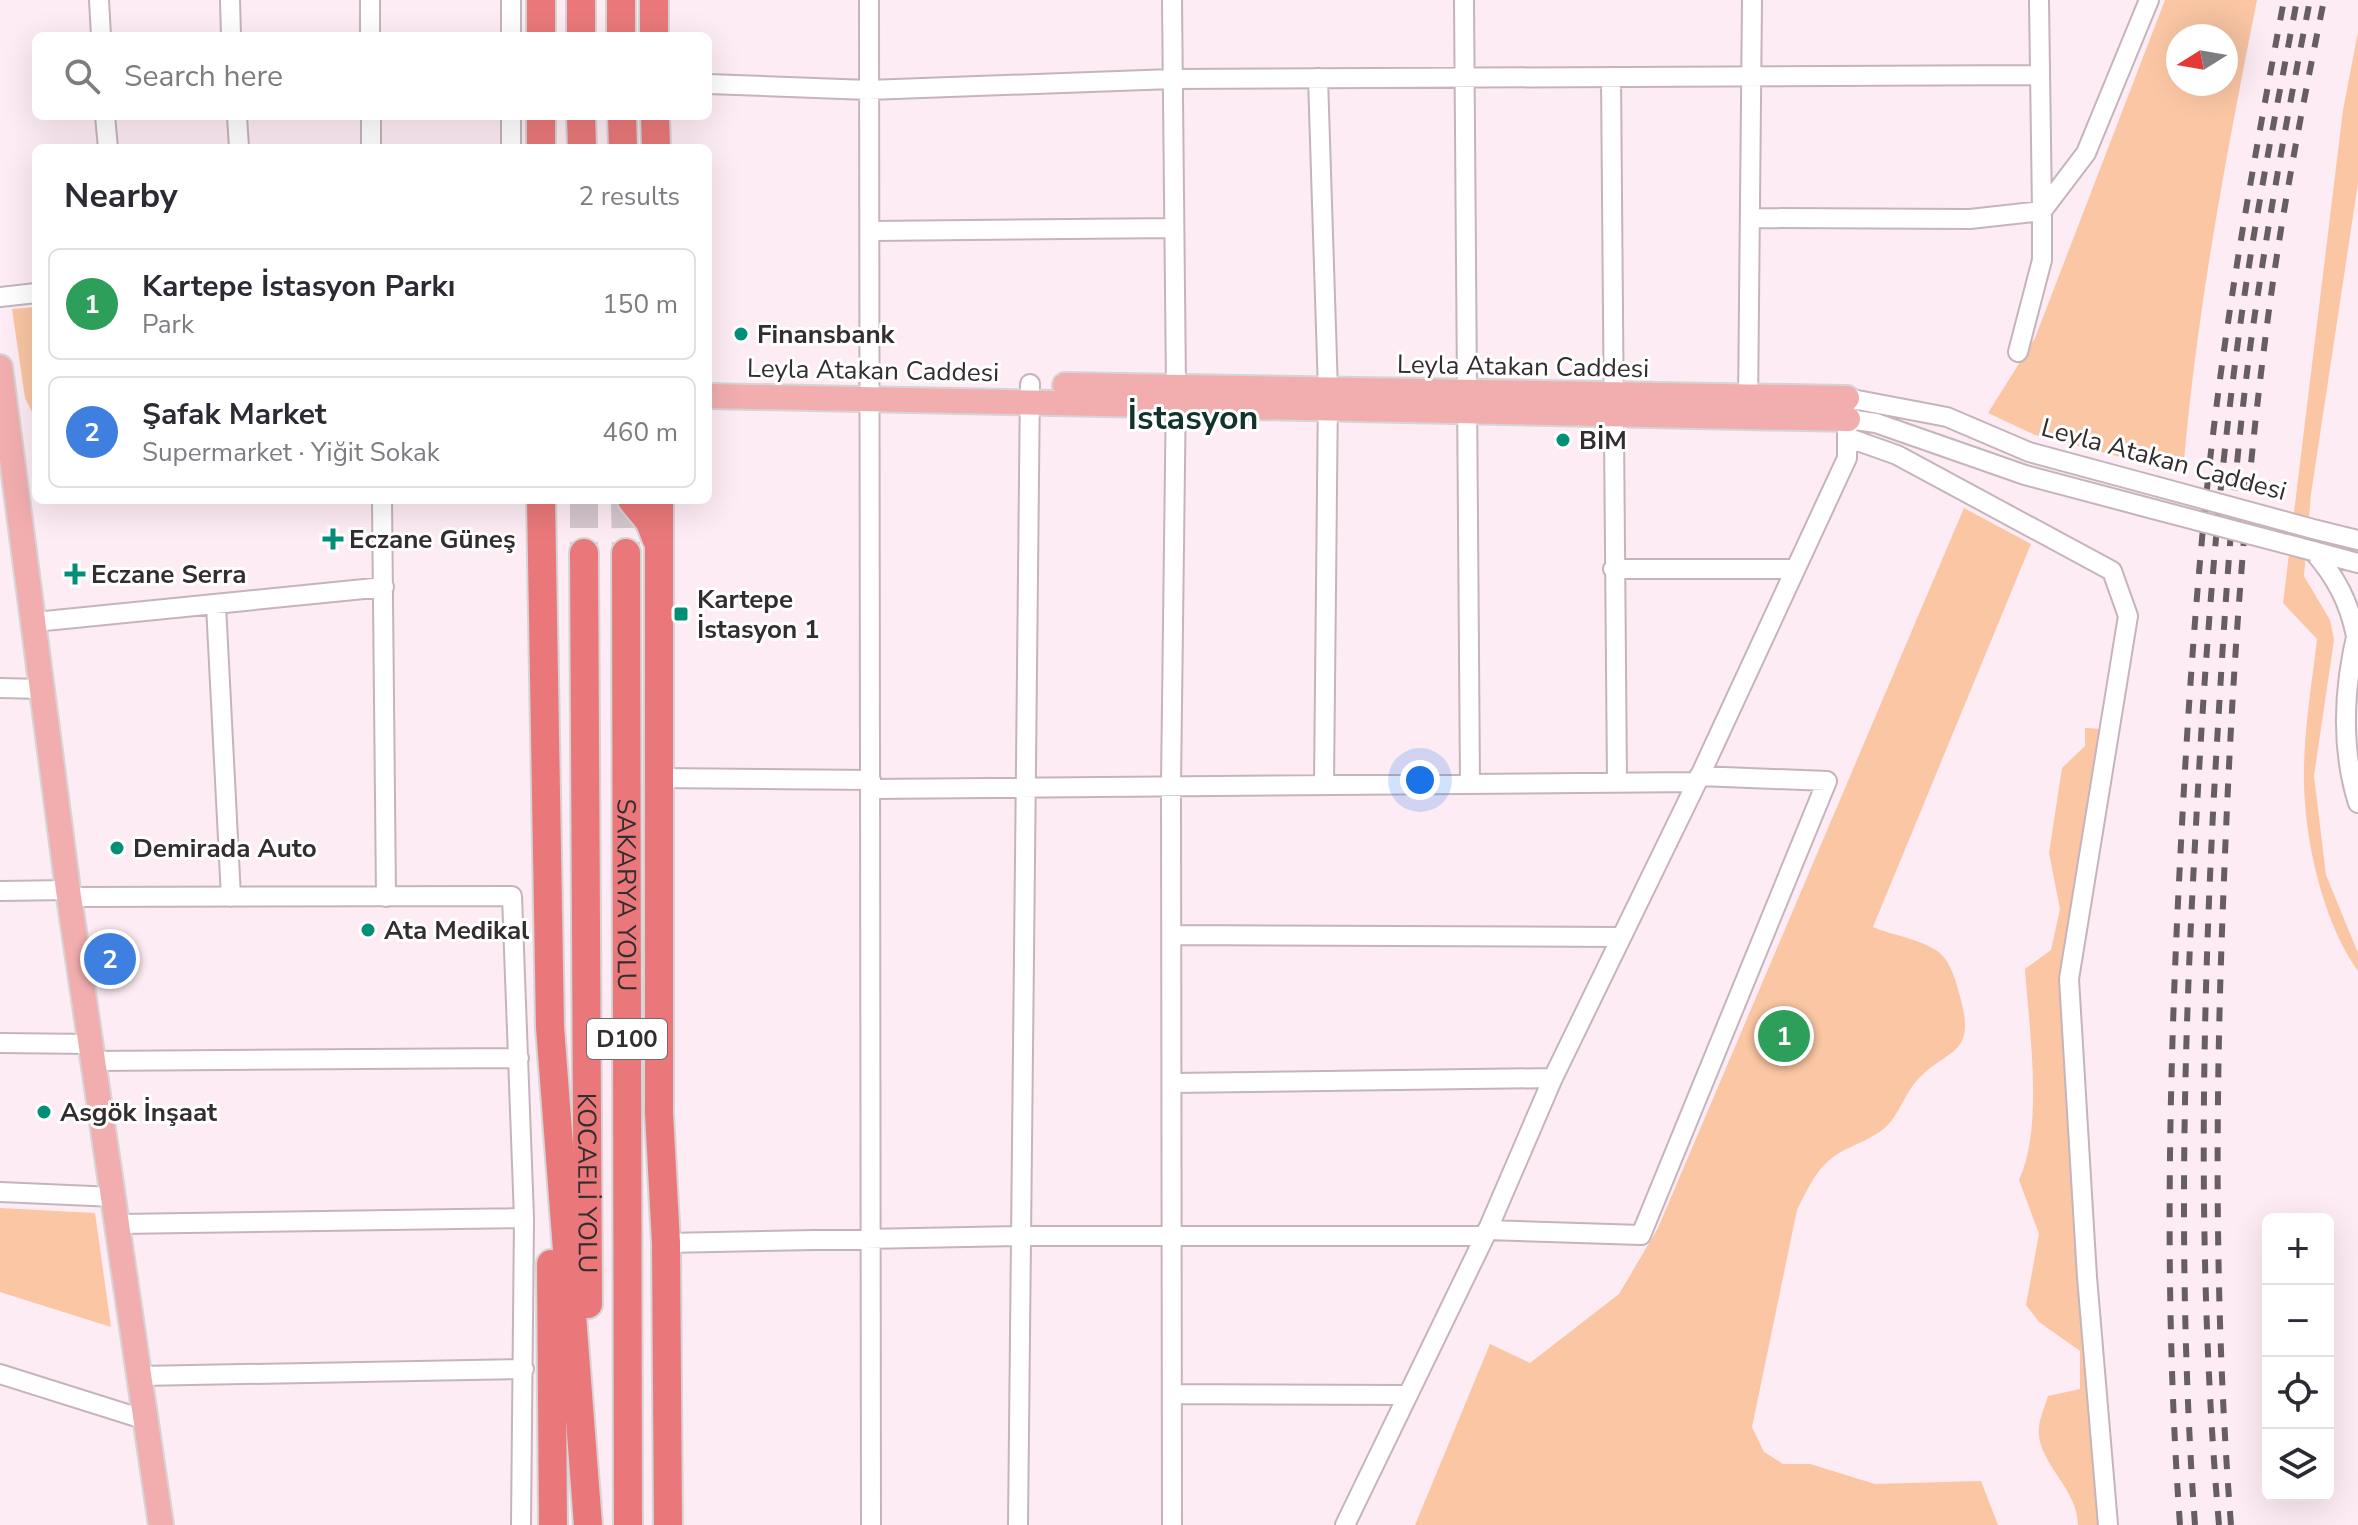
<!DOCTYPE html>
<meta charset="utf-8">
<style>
body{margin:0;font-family:"Nunito Sans",sans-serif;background:#f7f7f7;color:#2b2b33}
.controls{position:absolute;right:24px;bottom:24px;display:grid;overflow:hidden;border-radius:12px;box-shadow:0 8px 32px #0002}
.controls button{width:72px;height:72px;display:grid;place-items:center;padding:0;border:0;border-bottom:2px solid #e1e1e2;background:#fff;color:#2b2b33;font:40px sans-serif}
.compass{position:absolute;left:2166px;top:24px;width:72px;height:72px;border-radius:50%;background:#fff;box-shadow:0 8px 32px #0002;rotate:259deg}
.you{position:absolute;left:1420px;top:780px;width:28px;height:28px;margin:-20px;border:6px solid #fff;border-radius:50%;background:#1a73e8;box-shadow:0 0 0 12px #1a73e833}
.badge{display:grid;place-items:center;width:52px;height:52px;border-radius:50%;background:#1a73e8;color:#fff;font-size:26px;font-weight:700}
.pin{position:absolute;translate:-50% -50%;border:4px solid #fff;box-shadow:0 2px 8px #0006}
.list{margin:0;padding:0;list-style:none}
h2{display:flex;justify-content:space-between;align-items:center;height:104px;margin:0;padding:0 32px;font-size:34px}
h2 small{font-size:26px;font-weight:400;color:#7c7c81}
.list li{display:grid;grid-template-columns:52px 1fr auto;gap:24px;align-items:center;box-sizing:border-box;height:112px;margin:0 16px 16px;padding:0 16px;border:2px solid #e1e1e2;border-radius:12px}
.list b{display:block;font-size:30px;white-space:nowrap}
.list p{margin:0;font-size:26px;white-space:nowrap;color:#7c7c81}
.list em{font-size:26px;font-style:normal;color:#7c7c81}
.icon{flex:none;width:44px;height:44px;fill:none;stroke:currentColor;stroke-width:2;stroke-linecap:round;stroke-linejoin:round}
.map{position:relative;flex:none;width:2358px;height:1525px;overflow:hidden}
.search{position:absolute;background:#fff;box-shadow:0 8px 32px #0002;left:32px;top:32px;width:680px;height:88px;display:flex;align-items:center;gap:20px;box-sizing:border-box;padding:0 28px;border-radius:12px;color:#7c7c81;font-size:30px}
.panel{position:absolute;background:#fff;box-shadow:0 8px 32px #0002;left:32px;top:144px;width:680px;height:360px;border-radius:12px}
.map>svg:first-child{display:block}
.green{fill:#fac6a4;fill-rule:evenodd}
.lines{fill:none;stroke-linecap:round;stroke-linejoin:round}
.highway-tunnel{stroke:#d5c6ce;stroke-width:28;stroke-dasharray:28 14;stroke-linecap:butt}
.minor-casing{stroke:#c5b4bc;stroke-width:22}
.major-casing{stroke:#d6d5d6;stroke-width:28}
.highway-casing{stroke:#d6d5d6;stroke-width:32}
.minor{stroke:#fff;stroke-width:18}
.major{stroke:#f2aeaf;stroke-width:24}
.highway{stroke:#ea787a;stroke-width:28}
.rail{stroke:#675e62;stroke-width:6;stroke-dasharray:14 14;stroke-linecap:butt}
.minor-bridge-casing{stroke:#c5b4bc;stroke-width:22;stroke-linecap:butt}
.minor-bridge{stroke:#fff;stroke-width:18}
.poi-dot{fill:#018f78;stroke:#fff;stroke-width:3}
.labels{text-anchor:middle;stroke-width:6;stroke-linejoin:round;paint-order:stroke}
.shield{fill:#fff;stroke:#706c6e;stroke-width:2}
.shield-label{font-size:24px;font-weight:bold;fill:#332d30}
.poi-label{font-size:26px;font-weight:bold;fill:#332d30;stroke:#fff;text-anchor:start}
.street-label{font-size:26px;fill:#332d30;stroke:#fff}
.district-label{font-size:34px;font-weight:bold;fill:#12322b;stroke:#fff}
</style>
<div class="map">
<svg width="2358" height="1525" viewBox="0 0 2358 1525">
<rect width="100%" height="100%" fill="#feecf5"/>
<path class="green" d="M2165,0H2257C2226,156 2196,314 2183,473L2035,435L1988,413L2035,338ZM2178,36H2226V84H2178Z
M2358,32V183L2311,494L2304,576L2330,620L2334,640L2314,776L2326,875L2358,953V971C2322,921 2303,835 2304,773C2304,729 2312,683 2317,639L2283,603L2343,110Z
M36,307V420L25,398L12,309Z
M1964,508L2031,544L1873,927C1893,936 1924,939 1941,954C1950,962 1956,981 1959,993C1979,1060 1945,1046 1914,1084C1901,1101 1897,1121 1878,1133C1860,1145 1841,1148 1826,1163C1813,1176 1805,1194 1797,1210L1752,1427L1764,1452L1783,1464H1810L1875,1484L1981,1481L1998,1525H1415L1490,1344L1530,1363L1619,1294L1658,1228Z
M2085,728L2102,729L2062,976L2103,1525H2078C2078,1488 2035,1461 2039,1427C2040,1417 2045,1406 2048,1396L2080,1389V1351L2039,1322L2026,1305L2039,1234L2019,1180C2044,1126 2029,1029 2025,969L2051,950L2060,909L2049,853L2062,768L2085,746Z
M0,1208L95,1213L111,1327L0,1292Z"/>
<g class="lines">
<path class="highway-tunnel" d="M584,500V553
M625,500L626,553"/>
<g class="minor-casing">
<path id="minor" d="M99,0L101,36
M230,0L231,36
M370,0V36
M869,0L871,1525
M1464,0L1470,783
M511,36V0
M1611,77L1617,782
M1318,78L1328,391L1324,784
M708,84L868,90L1172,79L2039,75
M105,116L108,148
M237,116L239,148
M371,116V148
M511,148V116
M1751,218L1970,219L2042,211L2039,0
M872,231L1174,228
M0,297L36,293
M2018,352L2042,260V211L2086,153L2149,0
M1748,406L1752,0
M1848,419L1876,423L2025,475L2153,509
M1849,438L1897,455L2112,571L2128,616L2069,979L2087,1277L2108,1525
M382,500L386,897
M2317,530L2358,540
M2313,551C2336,577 2349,602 2356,636
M2313,551L2358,563
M1613,569H1793
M216,605L231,897
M35,622L384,587
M2358,628C2344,685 2340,746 2358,803
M0,688L42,689
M657,778L871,780
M871,789L1697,782
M0,891L68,890
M69,897L512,896L524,1218L521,1525
M1174,935L1620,937
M0,1043L90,1044
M94,1061L519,1058
M1172,1083L1553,1078
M0,1192L115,1197
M119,1224L524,1218
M1487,1230L1641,1235L1827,781L1699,776
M666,1243L1019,1236H1485
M0,1374L146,1420
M139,1376L524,1369
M1172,1394L1408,1395
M1018,1525L1030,384
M1172,1525L1171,785L1176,386L1172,0
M1345,1525L1485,1236L1553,1078L1697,782L1847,458V398L1947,417L2029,452L2155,486"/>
</g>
<g class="major-casing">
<path id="major" d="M0,367L68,890L161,1525
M1065,385L1847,398
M708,396L1848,419"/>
</g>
<g class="highway-casing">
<g id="highway">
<path d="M581,0V36"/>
<path d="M621,0V36"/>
<path d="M654,0V36"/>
<path d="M541,36V0"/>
<path d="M581,116L582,148"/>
<path d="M622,116L623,148"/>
<path d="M655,116L656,148"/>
<path d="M541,148V116"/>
<path d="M541,500L550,1027L588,1525"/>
<path d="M632,500L650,522L656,538"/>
<path d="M659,500V1113L666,1243L668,1525"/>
<path id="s1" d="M584,553L588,1304"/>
<path id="s2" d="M626,553L628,1525"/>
<path d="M551,1264L553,1525"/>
</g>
</g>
<use href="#minor" class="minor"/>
<use href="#major" class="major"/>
<use href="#highway" class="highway"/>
<path class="rail" d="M2180,1525C2165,1317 2168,1110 2178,902C2185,761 2193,620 2208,479C2225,318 2254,159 2284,0
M2195,1525C2179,1304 2182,1084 2194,863C2203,687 2215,509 2239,334C2254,222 2276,111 2297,0
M2219,1525C2198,1281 2201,1038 2214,794C2223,641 2231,486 2252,334C2268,222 2288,111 2310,0
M2231,1525C2214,1310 2215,1094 2224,879C2231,699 2242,520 2265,341C2279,227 2301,113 2324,0"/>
<g class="minor-bridge-casing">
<path id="minor-bridge" d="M2155,486L2317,530
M2153,509L2313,551"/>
</g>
<use href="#minor-bridge" class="minor-bridge"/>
</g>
<g class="poi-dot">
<circle cx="741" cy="334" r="8"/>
<circle cx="1563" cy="440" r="8"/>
<path d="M329 527h8v8h8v8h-8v8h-8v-8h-8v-8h8z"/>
<path d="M71 562h8v8h8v8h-8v8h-8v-8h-8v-8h8z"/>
<rect x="673" y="606" width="16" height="16" rx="4"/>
<circle cx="117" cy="848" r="8"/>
<circle cx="368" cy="930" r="8"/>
<circle cx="44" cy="1112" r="8"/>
</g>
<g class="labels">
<rect class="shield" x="587" y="1019" width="80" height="40" rx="6"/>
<g class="shield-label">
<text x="627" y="1047">D100</text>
</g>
<g class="poi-label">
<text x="757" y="343">Finansbank</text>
<text x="1579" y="449">BİM</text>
<text x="349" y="548">Eczane Güneş</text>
<text x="91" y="583">Eczane Serra</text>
<text x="697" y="608">Kartepe<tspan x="697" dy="30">İstasyon 1</tspan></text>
<text x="133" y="857">Demirada Auto</text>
<text x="384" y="939">Ata Medikal</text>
<text x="60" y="1121">Asgök İnşaat</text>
</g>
<g class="street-label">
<text transform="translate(1523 366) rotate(1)" y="9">Leyla Atakan Caddesi</text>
<text transform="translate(873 370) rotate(1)" y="9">Leyla Atakan Caddesi</text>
<text transform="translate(2164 459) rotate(15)" y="9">Leyla Atakan Caddesi</text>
<text dy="9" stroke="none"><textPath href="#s2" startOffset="342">SAKARYA YOLU</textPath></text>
<text dy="9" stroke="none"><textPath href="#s1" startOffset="630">KOCAELİ YOLU</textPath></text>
</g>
<g class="district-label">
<text x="1193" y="429">İstasyon</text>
</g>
</g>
</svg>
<div class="controls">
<button>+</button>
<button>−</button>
<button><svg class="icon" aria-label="locate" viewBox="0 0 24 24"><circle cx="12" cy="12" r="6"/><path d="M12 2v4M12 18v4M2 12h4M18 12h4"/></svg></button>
<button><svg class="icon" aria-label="layers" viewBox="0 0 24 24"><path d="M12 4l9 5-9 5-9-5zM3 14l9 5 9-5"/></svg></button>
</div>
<svg class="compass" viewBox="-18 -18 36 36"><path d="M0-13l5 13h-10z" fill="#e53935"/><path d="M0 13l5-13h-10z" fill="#7c7c81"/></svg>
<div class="you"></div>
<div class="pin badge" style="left:1784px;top:1036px;background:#2e9e5b">1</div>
<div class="pin badge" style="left:110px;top:959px;background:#3f7fe0">2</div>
<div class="search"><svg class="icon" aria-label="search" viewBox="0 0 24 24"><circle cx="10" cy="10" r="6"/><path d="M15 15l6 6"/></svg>Search here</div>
<section class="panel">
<h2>Nearby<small>2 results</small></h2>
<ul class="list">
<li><span class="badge" style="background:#2e9e5b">1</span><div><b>Kartepe İstasyon Parkı</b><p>Park</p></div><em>150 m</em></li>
<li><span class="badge" style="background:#3f7fe0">2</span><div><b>Şafak Market</b><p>Supermarket · Yiğit Sokak</p></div><em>460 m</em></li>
</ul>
</section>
</div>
